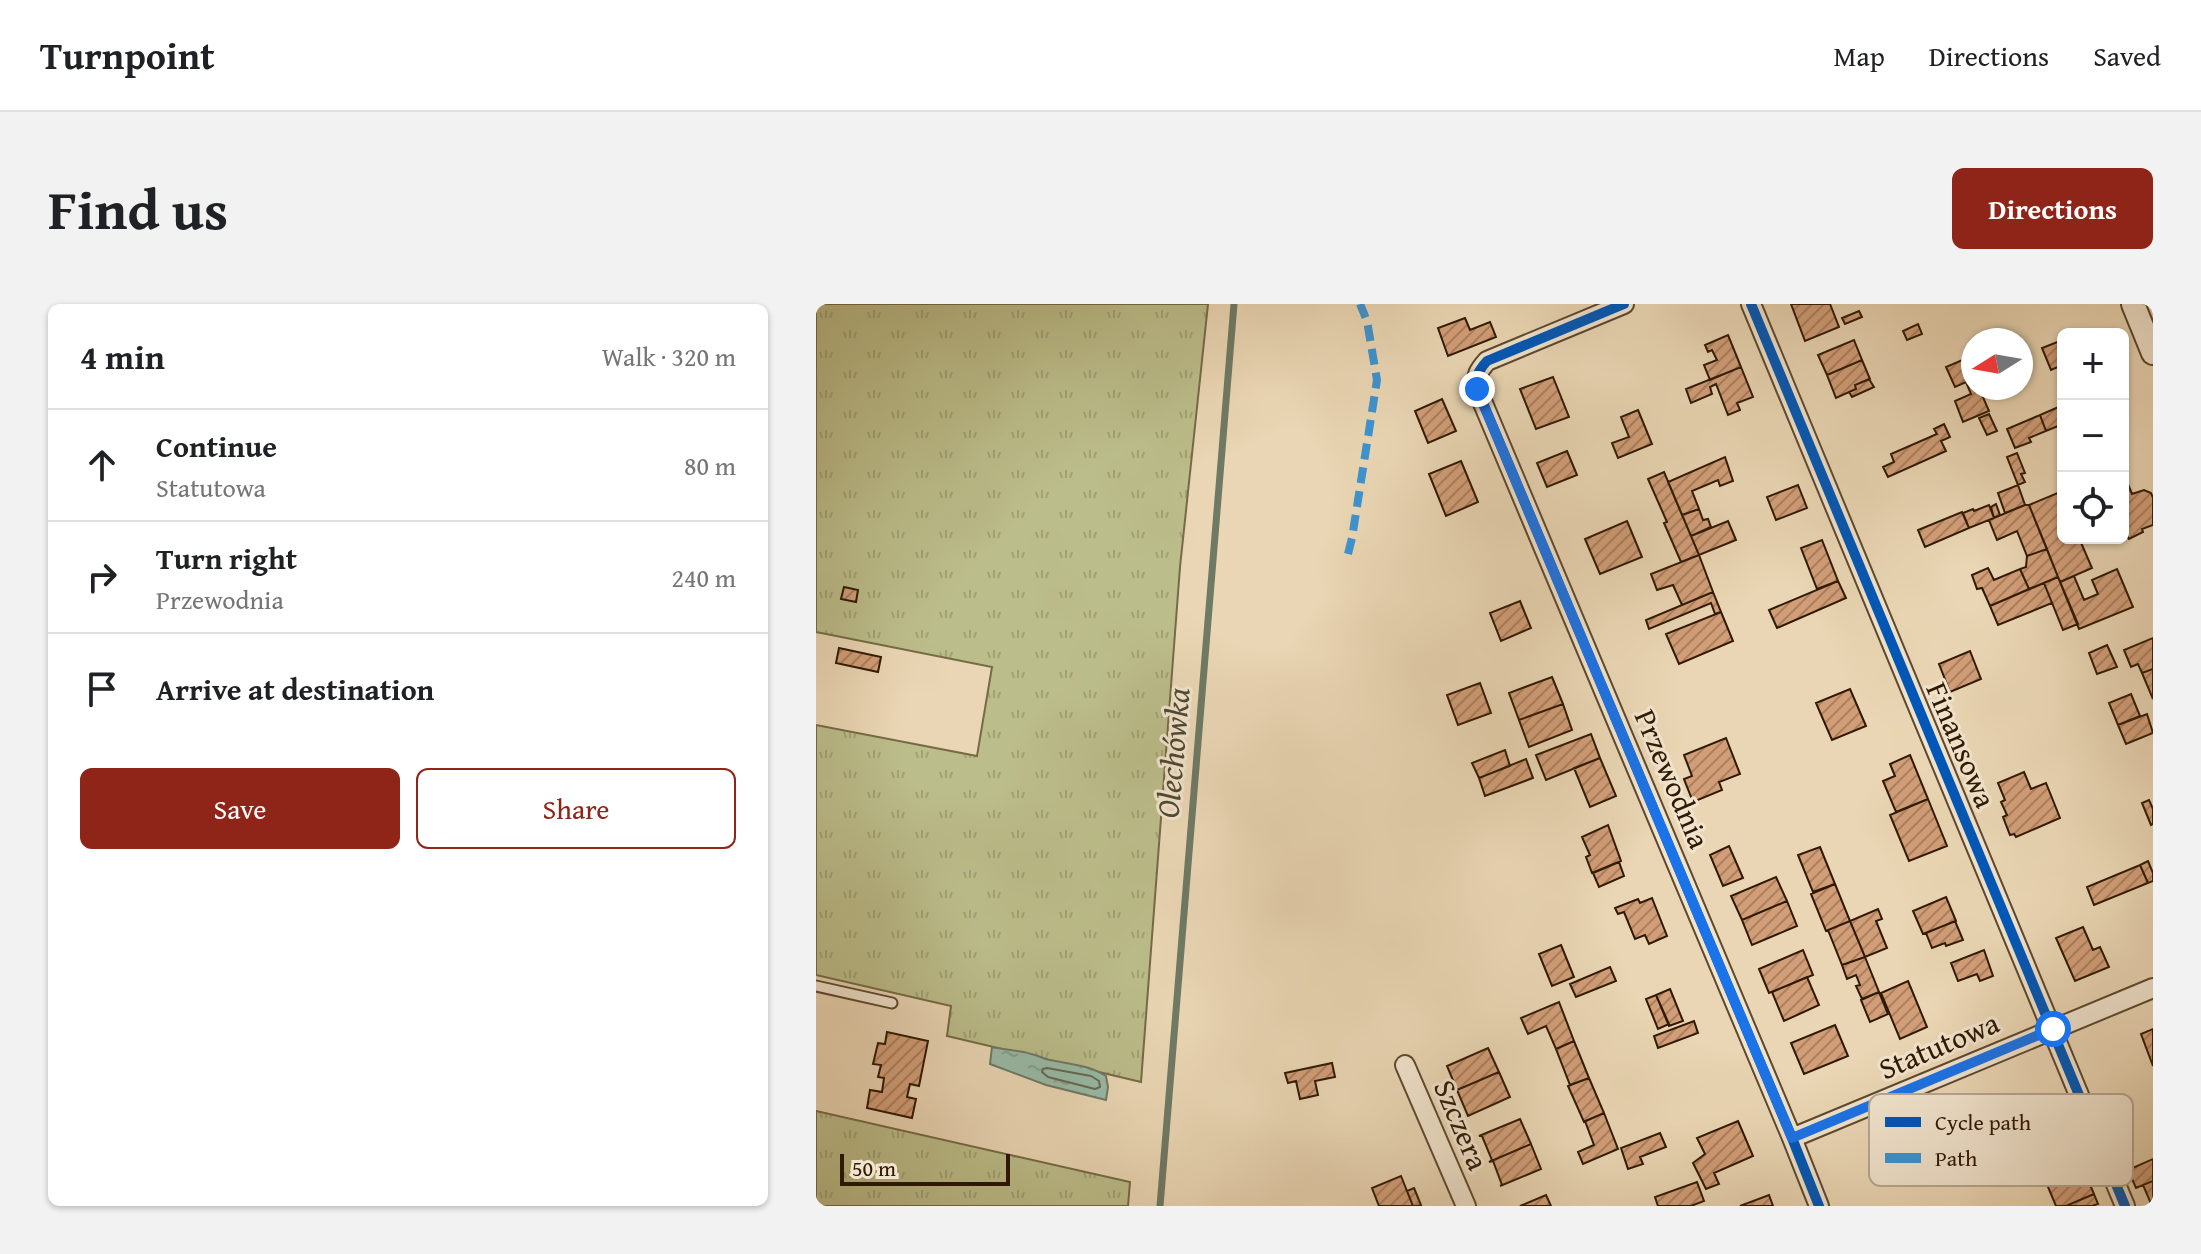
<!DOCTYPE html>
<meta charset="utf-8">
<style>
body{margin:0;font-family:"Gentium Book Plus",serif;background:#f2f2f2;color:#202124}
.controls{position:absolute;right:24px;top:24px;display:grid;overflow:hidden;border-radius:12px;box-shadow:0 2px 6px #0004}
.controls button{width:72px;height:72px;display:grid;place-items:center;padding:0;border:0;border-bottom:2px solid #e0e0e0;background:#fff;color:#202124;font:40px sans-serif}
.compass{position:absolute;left:1145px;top:24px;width:72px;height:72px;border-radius:50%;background:#fff;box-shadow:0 2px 6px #0004;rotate:259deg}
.scale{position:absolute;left:24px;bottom:20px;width:170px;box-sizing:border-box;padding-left:8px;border:4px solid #2f1902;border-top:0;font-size:22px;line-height:28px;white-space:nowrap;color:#2f1902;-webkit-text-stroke:6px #f1e4ce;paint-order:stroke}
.stop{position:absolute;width:24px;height:24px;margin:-18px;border:6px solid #1a73e8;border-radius:50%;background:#fff}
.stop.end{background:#1a73e8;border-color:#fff;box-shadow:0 2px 8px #0008}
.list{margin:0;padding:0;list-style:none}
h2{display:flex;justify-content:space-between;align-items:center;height:104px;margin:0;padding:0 32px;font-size:34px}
h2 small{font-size:26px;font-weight:400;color:#757577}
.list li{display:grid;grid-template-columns:52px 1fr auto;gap:24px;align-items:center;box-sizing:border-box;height:112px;padding:0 32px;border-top:2px solid #e0e0e0}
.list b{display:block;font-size:30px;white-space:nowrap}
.list p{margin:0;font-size:26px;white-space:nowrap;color:#757577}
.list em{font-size:26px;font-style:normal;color:#757577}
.actions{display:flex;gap:16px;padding:24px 32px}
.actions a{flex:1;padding:18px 0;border:2px solid #8f2418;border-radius:12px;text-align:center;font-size:28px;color:#8f2418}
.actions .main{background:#8f2418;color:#fff}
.icon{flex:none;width:44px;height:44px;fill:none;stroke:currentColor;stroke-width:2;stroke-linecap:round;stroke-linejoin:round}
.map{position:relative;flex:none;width:1337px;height:902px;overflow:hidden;border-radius:12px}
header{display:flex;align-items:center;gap:48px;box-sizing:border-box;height:112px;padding:0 40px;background:#fff;border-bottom:2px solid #e0e0e0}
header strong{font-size:38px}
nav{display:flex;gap:44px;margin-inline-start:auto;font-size:28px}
.intro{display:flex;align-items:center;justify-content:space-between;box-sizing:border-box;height:192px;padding:0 48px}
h1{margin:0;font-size:56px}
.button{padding:20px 36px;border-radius:12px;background:#8f2418;color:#fff;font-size:28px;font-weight:700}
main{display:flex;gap:48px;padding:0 48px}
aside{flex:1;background:#fff;border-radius:12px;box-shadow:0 2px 6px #0004}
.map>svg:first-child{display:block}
.grass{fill:url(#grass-tufts);stroke:#756b46;stroke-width:2}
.water{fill:url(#water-ripples);stroke:#6f7a65;stroke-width:2}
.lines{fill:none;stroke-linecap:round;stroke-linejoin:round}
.shore{stroke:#646a54;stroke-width:2}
.stream{stroke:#6f7a65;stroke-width:7}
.building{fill:url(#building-hatch);stroke:#2f1902;stroke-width:2}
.service-casing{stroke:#5e482e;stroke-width:13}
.minor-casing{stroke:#5e482e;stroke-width:22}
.tertiary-casing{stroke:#5e482e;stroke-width:26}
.service{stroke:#f1e4ce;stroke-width:9}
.minor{stroke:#f1e4ce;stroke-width:18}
.tertiary{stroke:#f1e4ce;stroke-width:22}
.quiet{stroke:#3d93d1;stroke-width:8;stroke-dasharray:16 8;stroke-linecap:butt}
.cycleway-casing{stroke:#f1e4ce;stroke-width:15}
.cycleway{stroke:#0057b8;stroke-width:10}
.route{stroke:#1a73e8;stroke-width:10}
.labels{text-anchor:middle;stroke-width:6;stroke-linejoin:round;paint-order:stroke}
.street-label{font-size:30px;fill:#2f1902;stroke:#f1e4ce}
.water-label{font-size:32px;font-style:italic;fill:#4f4934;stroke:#f1e4ce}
.key{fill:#f1e4ce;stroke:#b7a791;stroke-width:2}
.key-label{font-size:22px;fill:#2f1902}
</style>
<header>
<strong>Turnpoint</strong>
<nav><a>Map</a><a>Directions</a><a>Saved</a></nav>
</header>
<div class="intro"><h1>Find us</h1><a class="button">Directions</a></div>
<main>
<aside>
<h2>4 min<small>Walk · 320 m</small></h2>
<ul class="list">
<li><svg class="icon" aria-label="ahead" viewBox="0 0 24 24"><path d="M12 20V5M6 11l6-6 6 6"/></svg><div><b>Continue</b><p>Statutowa</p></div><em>80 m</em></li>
<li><svg class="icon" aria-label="right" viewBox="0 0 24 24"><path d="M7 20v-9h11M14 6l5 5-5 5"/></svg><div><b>Turn right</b><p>Przewodnia</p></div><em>240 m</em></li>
<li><svg class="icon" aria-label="arrive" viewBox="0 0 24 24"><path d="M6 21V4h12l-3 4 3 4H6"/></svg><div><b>Arrive at destination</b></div></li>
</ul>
<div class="actions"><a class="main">Save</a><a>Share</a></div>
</aside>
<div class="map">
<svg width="1337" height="902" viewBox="0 0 1337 902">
<defs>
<pattern id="grass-tufts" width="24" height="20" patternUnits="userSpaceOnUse" patternTransform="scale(2)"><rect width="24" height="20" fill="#bbbd8a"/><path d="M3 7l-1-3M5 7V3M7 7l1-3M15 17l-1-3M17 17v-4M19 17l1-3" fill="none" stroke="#a1a275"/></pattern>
<pattern id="water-ripples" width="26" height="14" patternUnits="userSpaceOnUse" patternTransform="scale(2)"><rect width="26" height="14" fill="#99baa7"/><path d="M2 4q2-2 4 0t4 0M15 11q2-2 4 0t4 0" fill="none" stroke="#849f8e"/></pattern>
<pattern id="building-hatch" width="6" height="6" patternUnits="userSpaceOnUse" patternTransform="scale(2)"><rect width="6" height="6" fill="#d29e78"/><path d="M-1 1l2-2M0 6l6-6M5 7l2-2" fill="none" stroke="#ab8060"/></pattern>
</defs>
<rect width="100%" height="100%" fill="#ead6b4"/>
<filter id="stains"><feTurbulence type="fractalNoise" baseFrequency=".0025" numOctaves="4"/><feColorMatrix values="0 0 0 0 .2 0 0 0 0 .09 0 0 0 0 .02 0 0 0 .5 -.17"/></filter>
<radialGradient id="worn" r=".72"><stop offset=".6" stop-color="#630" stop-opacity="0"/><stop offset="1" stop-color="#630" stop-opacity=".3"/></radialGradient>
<path class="grass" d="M0,0H392L364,263L325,778L131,732L135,702L0,671V421L161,452L176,363L0,328Z
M0,807L314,878L312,902H0Z"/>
<path class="water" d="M176,743C189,746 203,746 215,750C222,751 227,755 234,756C253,760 273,761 290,772L292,783L290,796L230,781L174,760Z"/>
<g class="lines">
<path class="shore" d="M231,764L275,772L283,777L284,783L279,785L232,773L226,768L227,765Z"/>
<path class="stream" d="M344,902L418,0"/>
</g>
<path class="building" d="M975,0H1014L1023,23L989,37Z
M1043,7L1046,13L1029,20L1026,14Z
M649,14L654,26L674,18L680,33L632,52L622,24Z
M1102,20L1106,30L1091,36L1087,27Z
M912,31L925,63L894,76L888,61L901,56L896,46L892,48L889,41Z
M1038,36L1046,56L1011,71L1002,51Z
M1244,37V39L1247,38V71L1244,62L1235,66L1226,44Z
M1151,54L1157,69V84H1163L1173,107L1147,118L1139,97L1155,90L1150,78L1139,83L1130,63Z
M1046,56L1054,75L1039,81L1040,85L1020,94L1011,71Z
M925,63L937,93L921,99L924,106L912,111L900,80L894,83L896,90L875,99L870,85Z
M737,73L753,113L720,125L704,85Z
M1053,75L1058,83L1036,93L1033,88L1040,85L1039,81Z
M626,95L640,127L612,139L599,107Z
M1247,101V120L1230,127L1224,111Z
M822,106L836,140L802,154L796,139L813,133L805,113Z
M1173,110L1181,127L1171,131L1163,114Z
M1224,111L1230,127L1213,134L1215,138L1199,144L1191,125Z
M1128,120L1134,133L1125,137L1130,147L1072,173L1067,163L1078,158L1075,150L1121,130L1118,125Z
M751,147L761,171L731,183L721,159Z
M1201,149L1209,169L1205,170L1209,178L1202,181L1191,153Z
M909,153L917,177L904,182L902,176L876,187L883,205L866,211L852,178Z
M645,157L662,198L630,212L613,170Z
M848,168L883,251L865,258L848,219L851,218L832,175Z
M1309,173L1316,190L1328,186L1335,189L1337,194V221L1326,225L1327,228L1313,235L1311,232L1307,233V174Z
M982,181L991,204L960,216L951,193Z
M1202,181L1209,201L1189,209L1182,189Z
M1244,188L1247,195V234H1263L1276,264L1244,278L1213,201Z
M1180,200L1184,211L1178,214L1175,203Z
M1173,201L1178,214L1153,224L1147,209L1157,205L1158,207Z
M1209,201H1213L1231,245L1211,252L1201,227L1181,236L1173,216Z
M883,205L887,216L892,215L895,223L875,232L866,211Z
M1146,208L1153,224L1109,243L1102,226Z
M811,217L826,253L784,270L769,235Z
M912,217L920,236L883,251L875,232Z
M1006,236L1022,277L1001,285L985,244Z
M1231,245L1242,273L1213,285L1204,265L1210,263L1211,252Z
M883,251L897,288L866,301L857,281L841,286L835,270Z
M1172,264L1178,276L1204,265L1213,285L1174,302L1166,284L1161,285L1156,271Z
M1301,265L1317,303L1263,325L1244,278L1258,272L1268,296L1282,290L1276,276Z
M1242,273L1262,320L1247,326L1228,279Z
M1022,277L1030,294L961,324L953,306Z
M1228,279L1236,299L1182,321L1174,302Z
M28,283L42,286L40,298L25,295Z
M897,288L905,308L899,310L895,299L833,325L830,316Z
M704,297L715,324L685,337L674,309Z
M905,308L917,337L863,360L850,330Z
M1337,334V365L1326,369L1322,360L1315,363L1308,346Z
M1291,341L1301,363L1281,370L1273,349Z
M23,344L65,353L62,368L20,359Z
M1154,347L1165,375L1134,388L1123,360Z
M1337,365V395L1326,369Z
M736,373L747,400L703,416L693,389Z
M664,379L675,409L642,421L631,391Z
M1034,385L1050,422L1016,436L1000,399Z
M1315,390L1324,412L1302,421L1293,399Z
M747,400L756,426L713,443L703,416Z
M1331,410L1337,429L1310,440L1302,421Z
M775,430L784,454L730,476L720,451Z
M910,434L924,470L903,478L906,486L877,498L868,475L876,472L868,451Z
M689,446L694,462L663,474L656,459Z
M1094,451L1112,495L1080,508L1067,477L1079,472L1074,460Z
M784,454L800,492L774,503L758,464Z
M710,455L717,474L669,492L663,474Z
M1208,468L1215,485L1230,479L1244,514L1200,533L1198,530L1194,531L1187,513L1191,511L1185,498L1189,496L1182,479Z
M1112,495L1131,542L1093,557L1074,511Z
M1333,496L1337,505V520L1335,521L1326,499Z
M792,521L805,557L776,569L770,553L774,551L766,533Z
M913,542L927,574L907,582L894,551Z
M1004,543L1019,580L997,588L982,551Z
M1332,557L1337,569V577L1332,579L1324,561Z
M803,558L808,572L783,583L777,569Z
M1324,561L1332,579L1278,601L1271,583Z
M960,573L971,597L926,616L915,592Z
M1019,580L1034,617L1010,627L995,590Z
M1130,593L1140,617L1107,630L1097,607Z
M836,594L851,632L833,640L829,631L819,635L808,608L802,610L799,604L822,595L824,599Z
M971,597L981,622L936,641L926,616Z
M1062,605L1066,615L1060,617L1071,644L1049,653L1034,617Z
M1034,617L1049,653L1026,661L1012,626Z
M1139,617L1147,636L1130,642L1129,639L1116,644L1110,629Z
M1267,623L1277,646L1284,643L1293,663L1259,677L1240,634Z
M745,641L758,673L736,682L723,650Z
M987,646L997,671L953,689L943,665Z
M1168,646L1177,672L1164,677L1161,670L1142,677L1135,659Z
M1049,653L1063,688L1046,695L1040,682L1044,681L1040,671L1031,675L1026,661Z
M794,663L800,677L760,693L754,680Z
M991,673L1003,701L968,717L956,688Z
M1092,677L1111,723L1084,735L1065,689Z
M854,685L867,717L853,722L840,691Z
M1063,688L1072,710L1054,718L1045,696Z
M840,691L853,720L842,725L830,695Z
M743,698L758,737L740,745L730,722L712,730L705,714Z
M878,717L882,729L842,744L838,732Z
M1019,721L1032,752L988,770L975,739Z
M1337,725V762L1325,730Z
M71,728L112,737L103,782L94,780L91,793L100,795L96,814L51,804L54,786L66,788L68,774L62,773L65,761L57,760L62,739L69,740Z
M758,737L773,774L754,781L740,745Z
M672,744L683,768L641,786L631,762Z
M516,759L519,773L499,777L502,791L484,795L480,777L472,779L469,769Z
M683,768L694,793L652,812L641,786Z
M773,774L788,809L768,818L752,782Z
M788,809L802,845L767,860L762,848L778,841L769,817Z
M704,815L715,840L673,858L676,856L666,832H663Z
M922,817L937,852L898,869L903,880L890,885L877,859L889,850L881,834Z
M844,829L850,843L824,853L827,860L812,865L805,844Z
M1255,836L1278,890L1250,902H1240L1219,852Z
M715,840L725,865L684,882L686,881L677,857L673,858Z
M1337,855V877L1320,884L1312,866Z
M585,872L597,902H563L556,884Z
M1337,877V902H1336L1327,881Z
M881,878L888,897L875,902H842L839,893Z
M598,884L605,901L601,902H597L591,887Z
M1278,890L1282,900L1276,902H1250Z
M730,891L735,902H704Z
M953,891L957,902H924Z"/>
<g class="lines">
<g class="service-casing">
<path id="service" d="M0,682L76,699"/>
</g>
<g class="minor-casing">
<path id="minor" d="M808,0L671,57C663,66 659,72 661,85L976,834L1003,902
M935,0L1309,902
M589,761L650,902
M976,834L1337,684"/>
</g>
<g class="tertiary-casing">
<path id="tertiary" d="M1317,0L1337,49"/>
</g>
<use href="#service" class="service"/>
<use href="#minor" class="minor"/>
<use href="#tertiary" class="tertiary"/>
<path class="quiet" d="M532,250L536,234L561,76L551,17L544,0"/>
<g class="cycleway-casing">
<path id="cycleway" d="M808,0L671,57C663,66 659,72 661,85L976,834L1003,902
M935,0L1309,902"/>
</g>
<use href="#cycleway" class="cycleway"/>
</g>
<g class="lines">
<path class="route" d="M661,85L976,834L1237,725"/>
</g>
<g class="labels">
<g class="street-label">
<text transform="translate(1145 441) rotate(67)" y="10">Finansowa</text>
<text transform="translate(856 475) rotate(67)" y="10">Przewodnia</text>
<text transform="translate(1123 742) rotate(-23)" y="10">Statutowa</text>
<text transform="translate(645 821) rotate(67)" y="10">Szczera</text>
</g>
<g class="water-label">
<text transform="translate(357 449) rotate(-85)" y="11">Olechówka</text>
</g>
</g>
<rect x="1053" y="790" width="264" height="92" rx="12" class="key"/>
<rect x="1069" y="813" width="36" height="10" fill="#0057b8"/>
<rect x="1069" y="849" width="36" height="10" fill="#3d93d1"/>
<g class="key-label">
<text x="1119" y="826">Cycle path</text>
<text x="1119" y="862">Path</text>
</g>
<rect width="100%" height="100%" filter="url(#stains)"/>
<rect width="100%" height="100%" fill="url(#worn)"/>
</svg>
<div class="controls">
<button>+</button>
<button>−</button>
<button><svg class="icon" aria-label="locate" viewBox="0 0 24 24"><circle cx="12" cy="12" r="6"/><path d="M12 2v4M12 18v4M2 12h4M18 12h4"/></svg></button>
</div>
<svg class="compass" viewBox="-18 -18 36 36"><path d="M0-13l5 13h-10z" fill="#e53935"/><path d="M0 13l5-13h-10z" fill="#757577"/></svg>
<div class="scale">50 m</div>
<div class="stop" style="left:1237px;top:725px"></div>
<div class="stop end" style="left:661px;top:85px"></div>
</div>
</main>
